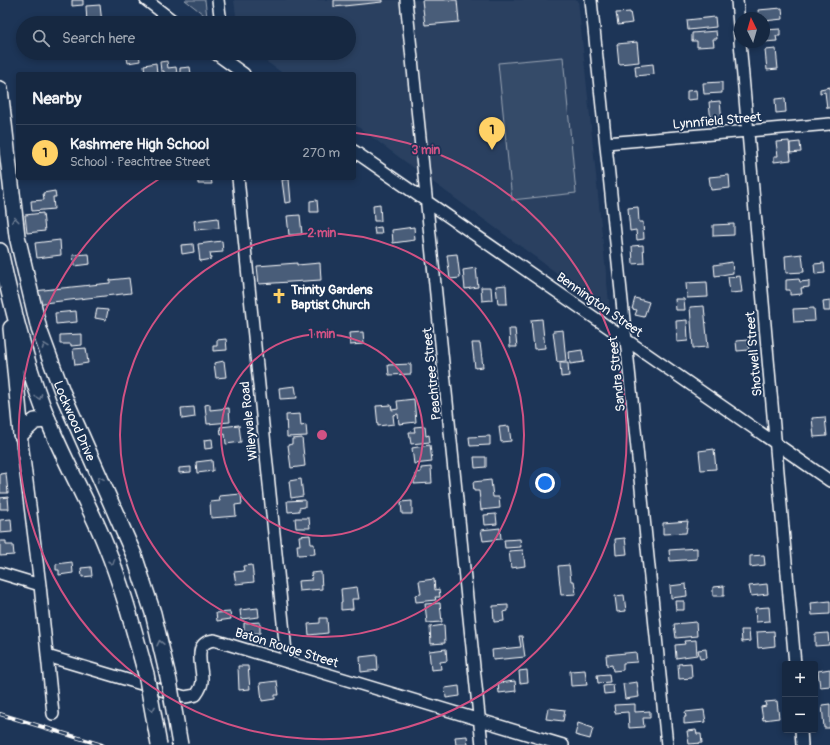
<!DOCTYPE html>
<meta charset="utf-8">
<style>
body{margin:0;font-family:Pangolin,sans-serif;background:#1f3048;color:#f1f3f6}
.controls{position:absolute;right:12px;bottom:12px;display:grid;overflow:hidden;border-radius:4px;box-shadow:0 2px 6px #0003}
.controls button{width:36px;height:36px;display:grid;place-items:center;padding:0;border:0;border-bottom:1px solid #35445a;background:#162841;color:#f1f3f6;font:20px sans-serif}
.compass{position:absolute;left:734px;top:12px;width:36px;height:36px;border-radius:50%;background:#162841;box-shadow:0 2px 6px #0003;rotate:355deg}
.you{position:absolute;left:545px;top:483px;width:14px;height:14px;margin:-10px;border:3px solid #fff;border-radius:50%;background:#1a73e8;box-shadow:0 0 0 6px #1a73e833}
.badge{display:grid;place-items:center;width:26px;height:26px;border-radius:50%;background:#ffd166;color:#111;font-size:13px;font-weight:700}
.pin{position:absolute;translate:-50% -33px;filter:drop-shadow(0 1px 2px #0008)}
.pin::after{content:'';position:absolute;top:21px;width:14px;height:12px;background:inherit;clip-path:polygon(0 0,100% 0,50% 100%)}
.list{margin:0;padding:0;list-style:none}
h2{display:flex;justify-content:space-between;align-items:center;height:52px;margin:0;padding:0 16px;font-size:17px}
h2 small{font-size:13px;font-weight:400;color:#9ea6b1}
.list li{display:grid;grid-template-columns:26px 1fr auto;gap:12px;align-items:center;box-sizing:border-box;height:56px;padding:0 16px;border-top:1px solid #35445a}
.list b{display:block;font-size:15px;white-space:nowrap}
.list p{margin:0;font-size:13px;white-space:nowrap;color:#9ea6b1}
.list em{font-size:13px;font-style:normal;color:#9ea6b1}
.icon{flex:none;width:22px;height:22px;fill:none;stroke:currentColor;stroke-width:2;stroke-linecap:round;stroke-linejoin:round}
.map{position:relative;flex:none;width:830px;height:745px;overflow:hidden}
.search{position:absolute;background:#162841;box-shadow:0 2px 6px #0003;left:16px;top:16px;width:340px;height:44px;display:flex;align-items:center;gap:10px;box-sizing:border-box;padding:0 14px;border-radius:22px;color:#9ea6b1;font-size:15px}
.panel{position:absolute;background:#162841;box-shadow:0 2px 6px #0003;left:16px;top:72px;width:340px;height:108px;border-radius:4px}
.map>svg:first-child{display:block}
.built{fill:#2a4161}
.green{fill:#364b69;stroke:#9aa5b4}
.building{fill:#4a5d79;stroke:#fff}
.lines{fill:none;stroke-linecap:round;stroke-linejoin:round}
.minor-casing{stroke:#fff;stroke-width:14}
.major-casing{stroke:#fff;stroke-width:18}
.minor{stroke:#1d3557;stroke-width:11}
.major{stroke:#1d3557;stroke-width:15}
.rail-casing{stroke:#fff;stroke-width:4}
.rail{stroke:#1d3557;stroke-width:2.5;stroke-dasharray:8;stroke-linecap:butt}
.major-bridge-casing{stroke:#fff;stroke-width:18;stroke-linecap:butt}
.major-bridge{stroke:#1d3557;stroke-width:15}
.oneway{stroke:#6c7c92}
.ring{fill:none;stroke:#d15284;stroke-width:2}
.labels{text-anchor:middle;stroke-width:3.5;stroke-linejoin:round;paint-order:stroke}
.street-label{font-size:13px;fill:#fff;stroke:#1d3557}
.poi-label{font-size:13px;font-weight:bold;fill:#fff;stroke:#1d3557;text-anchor:start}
.centre{fill:#d15284;stroke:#1d3557;stroke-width:2}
.ring-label{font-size:12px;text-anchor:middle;font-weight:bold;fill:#d15284;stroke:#1d3557;stroke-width:3.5;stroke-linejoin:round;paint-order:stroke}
</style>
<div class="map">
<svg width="830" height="745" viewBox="0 0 830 745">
<rect width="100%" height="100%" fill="#1d3557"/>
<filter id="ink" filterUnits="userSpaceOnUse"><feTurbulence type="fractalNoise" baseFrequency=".025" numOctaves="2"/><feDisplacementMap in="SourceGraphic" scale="8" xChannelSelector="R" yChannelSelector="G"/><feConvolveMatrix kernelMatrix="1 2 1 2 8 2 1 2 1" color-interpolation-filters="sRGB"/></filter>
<g filter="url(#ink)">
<path class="built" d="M234,0H578L610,312L354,124V74H284L254,53H349V23H237Z"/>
<path class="green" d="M185,0H205L207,17Z
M563,57L576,193L512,200L498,63Z"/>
<path class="building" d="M72,0H83V5L72,6Z
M334,0H382V2L334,7Z
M422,0H457L459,22L425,25Z
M100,5L102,23H87L86,6Z
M782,8L783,19L764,21V18H759L758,10Z
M630,12L632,23L618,25L616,13Z
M715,17L716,27L688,30L687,20Z
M780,29V36H776L777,41L764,42V30Z
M716,31L717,39H713L714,46L697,47V41H692V33Z
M637,42L639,62L619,64L617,44Z
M776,49L778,69L767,70L765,50Z
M126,53H139L140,61L128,63Z
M167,61L168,68L176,67L177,74H164V71H161L160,62Z
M156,63L157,74H145L144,65Z
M653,64L654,74L636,76L635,66Z
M190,67L191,74H180V68Z
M722,82V93L704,94L703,83Z
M830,87V108H827L825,92L820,93V89Z
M696,90L697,99L687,100V91Z
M785,98L786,112L776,113L775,99Z
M720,101L722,121L711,122L709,102Z
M789,141L791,160L774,162V156H778L776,142Z
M800,142L801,152L790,153V143Z
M729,175L730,188L711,190L709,177Z
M198,178H211L212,184H198Z
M289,179L291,202L285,203L282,180Z
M55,191L56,197H53L54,209L32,211L31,201L44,200L43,193Z
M317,200L318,212H310V201Z
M380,204L381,221H374L373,205Z
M638,207L639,222H643L644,239L637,240L636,230L630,231L628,208Z
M43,213L45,231L27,233L25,215Z
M300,215L302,234L289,235L287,216Z
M218,218L219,228L195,230L194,221Z
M734,224V235L713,236V225Z
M381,227L382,234H375L374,228Z
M414,227L415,240L393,243L392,230Z
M60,240L61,255L37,258L35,243Z
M222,241L223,252L210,253L211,259L200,261L198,244Z
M193,244L194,252L182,254L181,245Z
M643,245L644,263L633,264L632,246Z
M89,254L90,264L74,266L73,255Z
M457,254L460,278L450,279L447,255Z
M802,254L804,272L786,273L785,256Z
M732,262L733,273L715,276L714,265Z
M297,263V265L320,263L321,280L259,284L257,266Z
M824,263L825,273L815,274L814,264Z
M476,268L478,287L465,289L463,270Z
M740,276L742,292L730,293L728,277Z
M129,278L131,293L35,304L34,291L110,283V280Z
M799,279L800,282L809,281V287L801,288L802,294L790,295V290H786V280Z
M707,282L708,297L687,298L686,283Z
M506,285L507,304H498L496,286Z
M481,287H491L492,300L482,301Z
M635,298L649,302L644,317L635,315L637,310L632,309Z
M675,299H684L685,310H676Z
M830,300V311H824L823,301Z
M704,306L708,347L693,348L690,307Z
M814,308L815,321L794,322L793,309Z
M97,309L108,310L106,320L95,318Z
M76,311L77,322L56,324L55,313Z
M542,319L545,348L534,349L531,320Z
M687,320L688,341L677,342L676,321Z
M509,329H515L517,347H510Z
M563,330L566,361L557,362L553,331Z
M363,332L364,344L350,345L349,333Z
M82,334V345L71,346V344H60V335Z
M226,339L227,350L213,351V346H217V340Z
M748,340L749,350L737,351L736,341Z
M472,343H480L483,367L475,368Z
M86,348L88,363L75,365L73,349Z
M582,350L584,362L570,364L569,352Z
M224,361L226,377L216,378L214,363Z
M560,363H568L569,376L561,377Z
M411,364V374L389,375L388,365Z
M295,386L297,398L280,399L279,388Z
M414,399L416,422L399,424L398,414L393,415L394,424L378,426L376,406L391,405L392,410L398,409L397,401Z
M210,404V410L229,408L230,422L207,424L205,405Z
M194,407L195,417L182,419L181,408Z
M300,414L301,426L306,425L307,436L287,437L286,415Z
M825,417L827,436L814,437L812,418Z
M239,425L241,442L226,444L225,434L221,435L220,427Z
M425,426L426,436L429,435L430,442L411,444L409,432H415L414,427Z
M509,426L511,441L501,442L499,427Z
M490,436V445L470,446L469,437Z
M302,438L305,466L291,468L288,445L292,444V439Z
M212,439L213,448L205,449L204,440Z
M430,445L432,462L414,464L412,448Z
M714,449L716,469L701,470L699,451Z
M474,457H486V467L475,468Z
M212,460L213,471L197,473L196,462Z
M191,467V472L179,473V468Z
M431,467L432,483L414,484V479H416V473L421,472V468Z
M6,473L8,493H0V474Z
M301,479L303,496L291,498L289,481Z
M491,480L493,497H499L500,508L481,510L479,491H474L473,482Z
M241,494L242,504L235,505L236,516L211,518L210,502L220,501L219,496Z
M8,497L9,509H0V498Z
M305,500V507L299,508V511L288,512L287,501Z
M412,501V514H402L401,502Z
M496,514L497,524L485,525L484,515Z
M295,518H309L310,528H296Z
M11,519L12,532L0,533V520Z
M688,521L686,533L663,534V523Z
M500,528L501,539L483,541L481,530Z
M310,535L311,544H314L315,554L298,555L297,545H300L299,536Z
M625,538L627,554L616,555L615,539Z
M520,539L521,547L505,548L504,540Z
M0,541H6V545H13L14,555L0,556Z
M697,548V559L670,561L669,550Z
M523,550L525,566L511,568L509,551Z
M764,555L765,565L750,567V556Z
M72,562L73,573L59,575V570H56V564Z
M252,565L254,582L236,584L234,572L244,571L243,566Z
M569,565L571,581H574L576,594L561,595L558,566Z
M91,567L92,576L82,577L81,568Z
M321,572L322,589L299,591L298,581L312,580L311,573Z
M434,579L435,590L439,589L440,597H435L436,600L416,602L415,595L421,594L419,581Z
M686,584L687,596L671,598L670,586Z
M767,584L768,594L751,596L749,586Z
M724,586V596H713V587Z
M357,587L359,599H352L353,609L341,610V602H342L341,589Z
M624,595L626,611L617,612L615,596Z
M675,601H684V610H676Z
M830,601V614L812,615L811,603Z
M440,603L442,622L427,623L425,604Z
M508,605V611L503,612L504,621L494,622L493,606Z
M769,607L770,621L756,622L755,608Z
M258,608L259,617L241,619L240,610Z
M230,612L231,619L217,621L216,613Z
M320,618H327L328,633L309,635L308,624L320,623Z
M260,622V633L244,634V623Z
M696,622L697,636L676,638L674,624Z
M444,625L445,643L431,644L430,627Z
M741,630H749L750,641L742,642Z
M774,631L775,646L758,648L757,632Z
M828,633L829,645L815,646V634Z
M519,636H522L525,657L493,660L492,650L521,647Z
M696,640L697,655L676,658L675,645L685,644L684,641Z
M446,649L447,661L440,662L441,669L431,670L429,651Z
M706,649L707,658L700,659L698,650Z
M636,652L637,662L623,663V670L613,671L612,665L607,666L606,655Z
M377,655L378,670L361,672L360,657Z
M691,663L692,678L679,679L678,664Z
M238,666H248L250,689L239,690Z
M830,669V686L820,687L818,671Z
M527,670L528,682L520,683L519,671Z
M585,670L587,685L571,686L570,671Z
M609,674L610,682L598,683L597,675Z
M277,681L279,695H275V699L262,701L260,683Z
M515,681L516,691L499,693L498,683Z
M637,682L639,697L625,699L623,684Z
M613,685L614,693L604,694L603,686Z
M459,686L460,696L446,698L445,688Z
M777,701L779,718L763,720L761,707L766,706L765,702Z
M635,704V712L650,711V718H643L644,727L629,728L628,712L615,713L614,705Z
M830,704V728H824L822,705Z
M548,708L565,710L563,721L546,719Z
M704,710L706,722L684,724V717H686L685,712Z
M578,723L593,728L590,739L575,735Z
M696,730L697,734H701L702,743L689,744L687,731Z
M467,736L468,745H456L455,737Z"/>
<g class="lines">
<g class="minor-casing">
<path id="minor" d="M146,0L176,23
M218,0L221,23
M406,0L482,745
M591,0L626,340L667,745
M737,0L740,39
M740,42L795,664
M215,53L244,74
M606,143L830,124
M354,151L830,481
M238,178L287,662
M21,434L40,585L53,714
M0,573L40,585
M47,656L185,697L196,695C199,691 202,687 202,681C203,666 191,643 214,640L563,745
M801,730L802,745"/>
</g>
<g class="major-casing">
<g id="major">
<path id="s1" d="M0,89L17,236L39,329L63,394L134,555L153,613L169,681"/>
<path d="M0,251C12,308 26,366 48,420C65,463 89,503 106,546C123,588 134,631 146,674"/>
<path d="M11,328L21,434"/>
<path d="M21,434L35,421L48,420"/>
</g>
</g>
<use href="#minor" class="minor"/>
<use href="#major" class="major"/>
<g class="rail-casing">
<path id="rail" d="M0,714L102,745"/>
</g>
<use href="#rail" class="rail"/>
<g class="major-bridge-casing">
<path id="major-bridge" d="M146,674L159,745
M169,681L180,745"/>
</g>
<use href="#major-bridge" class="major-bridge"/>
</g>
<defs><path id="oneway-chevron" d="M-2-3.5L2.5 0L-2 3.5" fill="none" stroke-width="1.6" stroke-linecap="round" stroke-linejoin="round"/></defs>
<g class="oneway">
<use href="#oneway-chevron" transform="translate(15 220) rotate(-97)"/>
<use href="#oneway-chevron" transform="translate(45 346) rotate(-110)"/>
<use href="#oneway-chevron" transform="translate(39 397) rotate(70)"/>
<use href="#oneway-chevron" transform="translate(100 479) rotate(-114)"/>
<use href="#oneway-chevron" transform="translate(112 562) rotate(71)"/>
<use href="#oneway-chevron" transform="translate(160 643) rotate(-103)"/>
<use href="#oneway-chevron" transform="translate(152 709) rotate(80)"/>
</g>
</g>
<g class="ring">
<circle cx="322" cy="435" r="101"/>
<circle cx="322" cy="435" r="202"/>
<path d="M356 133A304 304 0 1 1 159 179"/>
</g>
<defs>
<g id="church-bare" transform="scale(1.2)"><path d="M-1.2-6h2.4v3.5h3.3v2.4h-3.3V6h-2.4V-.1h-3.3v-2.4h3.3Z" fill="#ffd166" stroke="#1d3557" stroke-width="2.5" paint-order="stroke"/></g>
</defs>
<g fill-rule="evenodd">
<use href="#church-bare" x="279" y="296"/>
</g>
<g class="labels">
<g class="street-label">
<text transform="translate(717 120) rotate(-5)" y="5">Lynnfield Street</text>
<text transform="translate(600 304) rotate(35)" y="5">Bennington Street</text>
<text transform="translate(753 354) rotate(-95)" y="5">Shotwell Street</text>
<text transform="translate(431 374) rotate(-96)" y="5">Peachtree Street</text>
<text transform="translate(616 374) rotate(-96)" y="5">Sandra Street</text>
<text dy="5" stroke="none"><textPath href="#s1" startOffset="342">Lockwood Drive</textPath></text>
<text transform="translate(248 421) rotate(-96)" y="5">Wileyvale Road</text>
<text transform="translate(287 647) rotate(17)" y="5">Baton Rouge Street</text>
</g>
<g class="poi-label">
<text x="291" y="294">Trinity Gardens<tspan x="291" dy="15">Baptist Church</tspan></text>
</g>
</g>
<circle cx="322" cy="435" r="6" class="centre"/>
<g class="ring-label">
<text x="426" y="154">3 min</text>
<text x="322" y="237">2 min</text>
<text x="322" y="338">1 min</text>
</g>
</svg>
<div class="controls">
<button>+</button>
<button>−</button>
</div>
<svg class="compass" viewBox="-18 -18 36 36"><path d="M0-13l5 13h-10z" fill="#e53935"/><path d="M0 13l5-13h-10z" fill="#9ea6b1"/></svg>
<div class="you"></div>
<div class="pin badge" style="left:492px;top:150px">1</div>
<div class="search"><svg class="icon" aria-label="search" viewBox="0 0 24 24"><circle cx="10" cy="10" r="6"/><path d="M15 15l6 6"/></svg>Search here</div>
<section class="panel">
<h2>Nearby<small></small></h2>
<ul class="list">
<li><span class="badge">1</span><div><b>Kashmere High School</b><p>School · Peachtree Street</p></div><em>270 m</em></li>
</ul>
</section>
</div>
